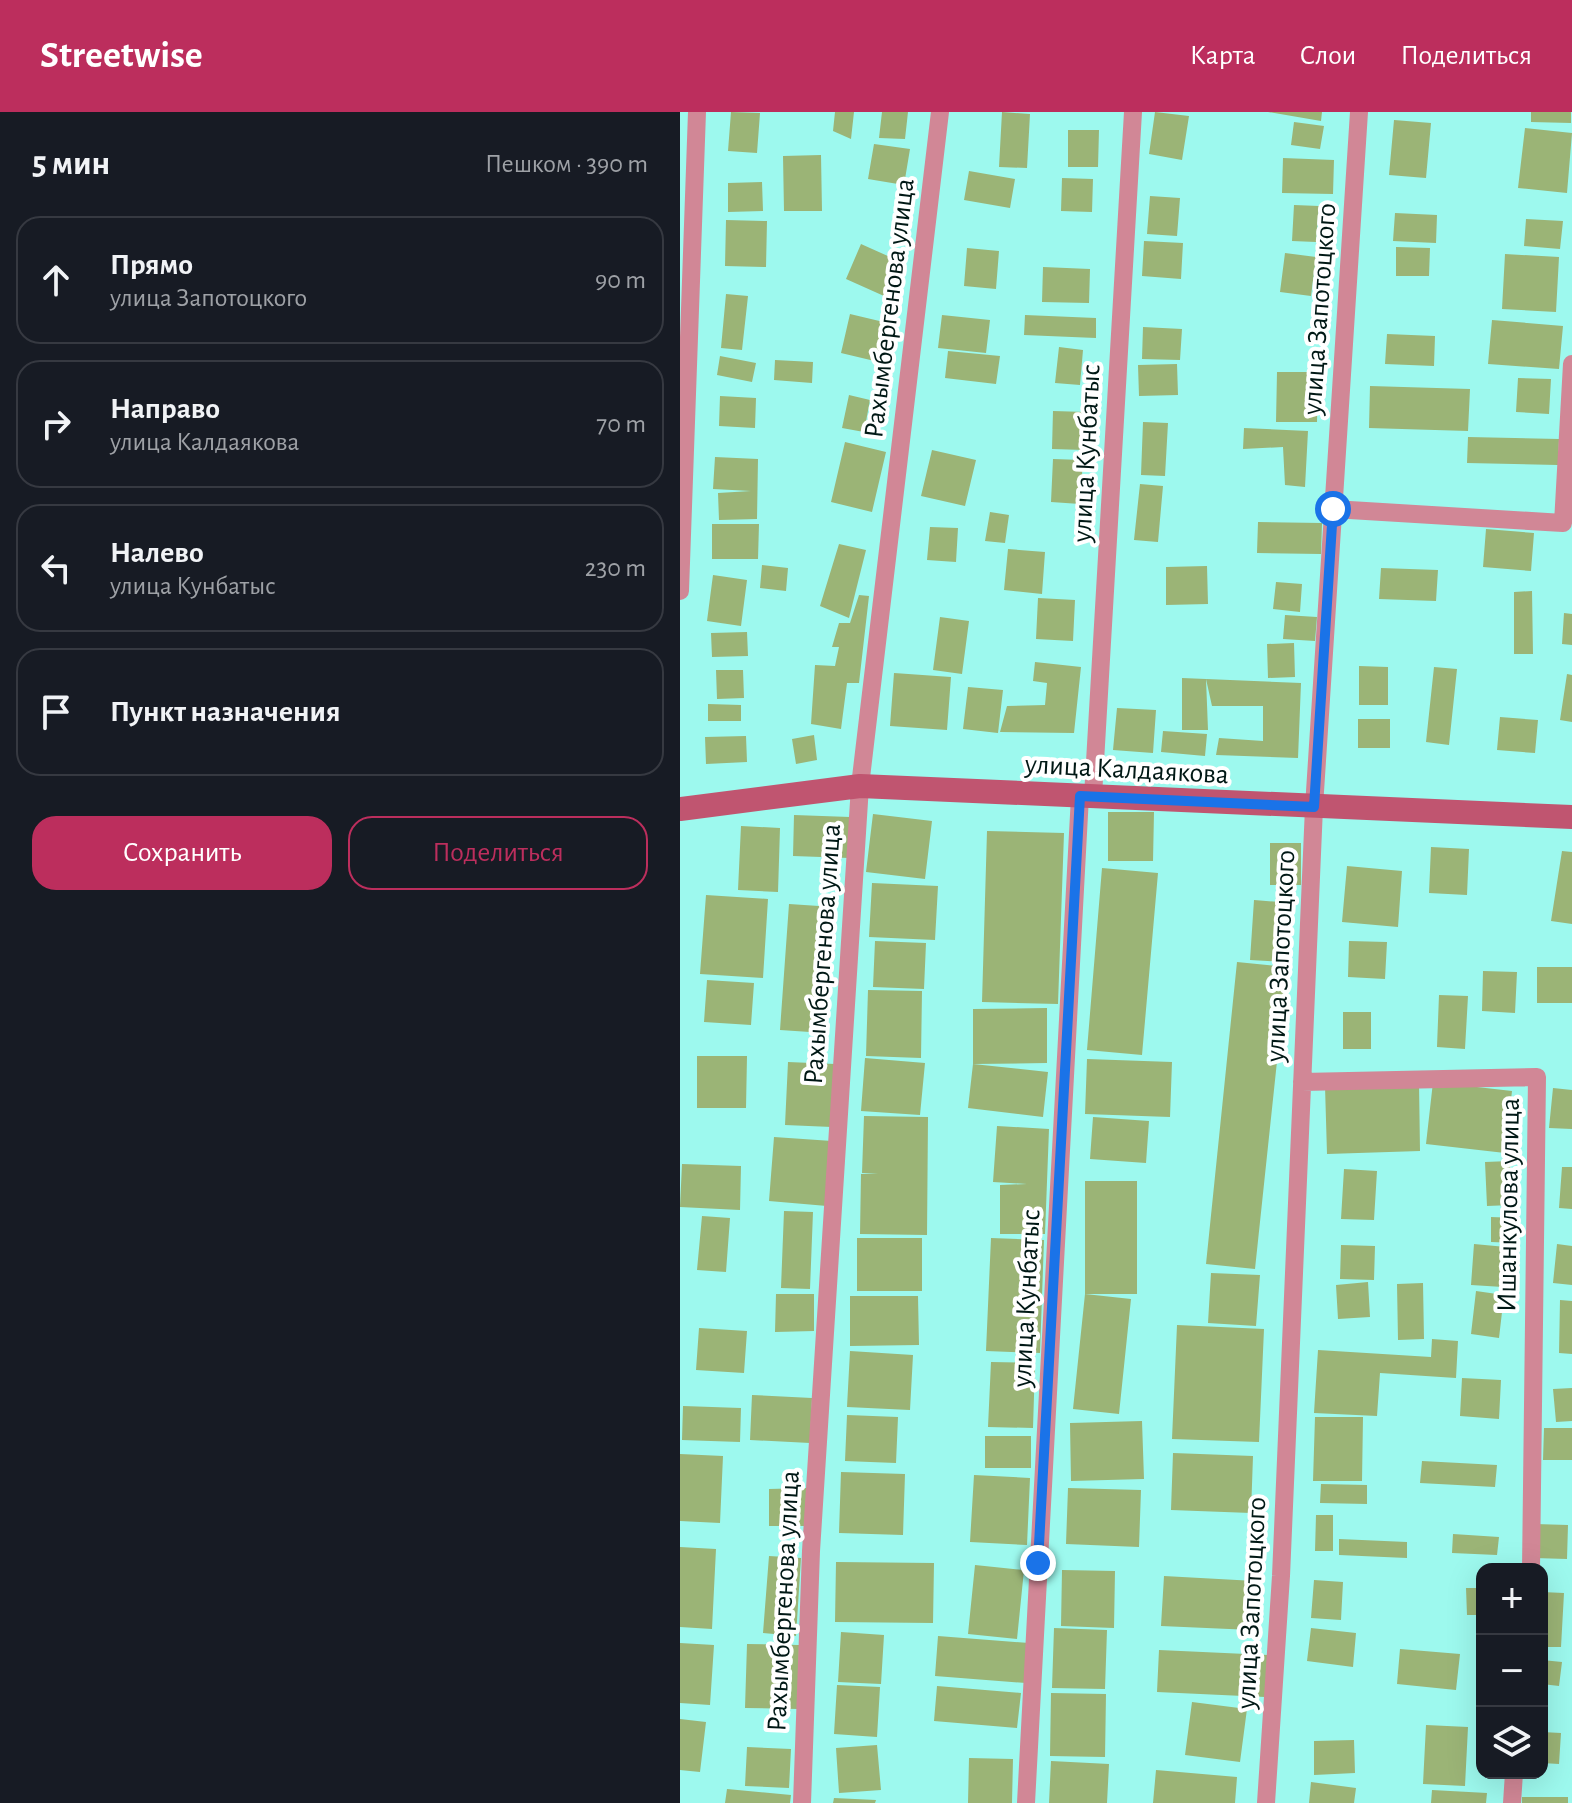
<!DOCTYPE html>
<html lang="ru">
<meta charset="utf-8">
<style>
body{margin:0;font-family:"Alegreya Sans",sans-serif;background:#20242c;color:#f1f3f6}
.controls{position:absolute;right:24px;bottom:24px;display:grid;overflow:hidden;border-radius:16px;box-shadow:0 8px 32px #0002}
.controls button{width:72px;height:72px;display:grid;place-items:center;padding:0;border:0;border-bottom:2px solid #363941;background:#171b24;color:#f1f3f6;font:40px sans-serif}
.stop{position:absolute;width:24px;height:24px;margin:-18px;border:6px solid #1a73e8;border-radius:50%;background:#fff}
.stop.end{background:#1a73e8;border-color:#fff;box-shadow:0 2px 8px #0008}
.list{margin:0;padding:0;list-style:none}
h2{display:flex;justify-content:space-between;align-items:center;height:104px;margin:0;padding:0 32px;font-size:34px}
h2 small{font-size:26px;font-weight:400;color:#9ea1a6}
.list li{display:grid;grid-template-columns:52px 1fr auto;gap:24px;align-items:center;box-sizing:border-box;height:128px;margin:0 16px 16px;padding:0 16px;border:2px solid #363941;border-radius:24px}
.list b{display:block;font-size:30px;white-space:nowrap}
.list p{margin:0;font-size:26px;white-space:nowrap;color:#9ea1a6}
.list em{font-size:26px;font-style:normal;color:#9ea1a6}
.actions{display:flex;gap:16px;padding:24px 32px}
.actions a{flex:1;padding:18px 0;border:2px solid #bc2e5d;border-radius:24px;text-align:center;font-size:28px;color:#bc2e5d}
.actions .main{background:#bc2e5d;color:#fff}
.icon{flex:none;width:44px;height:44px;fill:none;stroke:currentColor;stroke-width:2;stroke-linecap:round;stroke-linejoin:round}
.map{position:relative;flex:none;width:892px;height:1691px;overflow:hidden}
header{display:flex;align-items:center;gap:48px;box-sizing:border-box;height:112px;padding:0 40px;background:#bc2e5d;color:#fff}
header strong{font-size:38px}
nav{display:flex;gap:44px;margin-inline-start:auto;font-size:28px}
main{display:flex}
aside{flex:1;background:#171b24}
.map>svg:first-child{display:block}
.building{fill:#9bb476}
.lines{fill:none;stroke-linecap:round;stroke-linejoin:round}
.street{stroke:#d18796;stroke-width:18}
.secondary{stroke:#c05570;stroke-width:24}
.route{stroke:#1a73e8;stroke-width:10}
.labels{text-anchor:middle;stroke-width:8;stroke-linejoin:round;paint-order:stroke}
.street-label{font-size:28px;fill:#001815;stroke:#fff}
</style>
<header>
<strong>Streetwise</strong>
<nav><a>Карта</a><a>Слои</a><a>Поделиться</a></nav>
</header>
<main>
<aside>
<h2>5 мин<small>Пешком · 390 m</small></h2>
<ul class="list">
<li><svg class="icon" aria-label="ahead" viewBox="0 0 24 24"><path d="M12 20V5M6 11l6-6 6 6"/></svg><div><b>Прямо</b><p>улица Запотоцкого</p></div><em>90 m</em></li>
<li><svg class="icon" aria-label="right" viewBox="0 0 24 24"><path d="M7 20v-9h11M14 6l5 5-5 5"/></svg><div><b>Направо</b><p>улица Калдаякова</p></div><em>70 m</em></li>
<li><svg class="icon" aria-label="left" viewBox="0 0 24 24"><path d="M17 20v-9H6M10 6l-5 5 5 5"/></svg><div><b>Налево</b><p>улица Кунбатыс</p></div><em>230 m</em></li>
<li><svg class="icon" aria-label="arrive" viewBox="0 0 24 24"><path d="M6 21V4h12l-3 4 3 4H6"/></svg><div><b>Пункт назначения</b></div></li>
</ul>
<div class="actions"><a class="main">Сохранить</a><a>Поделиться</a></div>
</aside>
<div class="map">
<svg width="892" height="1691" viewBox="0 0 892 1691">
<rect width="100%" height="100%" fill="#9df9ee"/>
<path class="building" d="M51,0L80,1L77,41L48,39Z
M155,0H174L171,27L153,19Z
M202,0H228L225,27L199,26Z
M322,0L350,2L347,56L319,55Z
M475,0L509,4L502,48L469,42Z
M588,0H642L641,9Z
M851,0H891V11L851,10Z
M714,8L751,11L746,66L709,63Z
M614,10L644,14L640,37L611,33Z
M845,16L892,21L887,81L838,76Z
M388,18H419L418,55H388Z
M194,32L230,37L224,73L188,67Z
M141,43L142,99H104L103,44Z
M603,46L654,48L653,82L602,81Z
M289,59L335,67L330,96L284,88Z
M382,66L413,67L412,100L381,99Z
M82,70L83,99L48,100V71Z
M470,84L500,86L497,124L467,122Z
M614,93L639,94L636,130L612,129Z
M715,101L757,103L756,131L713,129Z
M846,107L883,109L880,137L844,134Z
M46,108L87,109L86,155L45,154Z
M464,129L503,131L501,167L462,164Z
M181,132L219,149L204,184L166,167Z
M716,135L750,136L749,164H716Z
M287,136L319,139L316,177L284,174Z
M605,141L636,145L631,184L600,180Z
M825,142L879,145L876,200L822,197Z
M363,155L410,157L409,191L362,190Z
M46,182L68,184L62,238L41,236Z
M170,202L212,212L203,251L161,241Z
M262,203L310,208L306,241L258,236Z
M345,203L416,206V226L344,223Z
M812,208L883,214L879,257L808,252Z
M463,215L502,217L500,248L462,247Z
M707,222L755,224L754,254L705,252Z
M379,235L403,238L400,273L375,271Z
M268,239L320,244L316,272L265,266Z
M40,244L76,251L72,270L37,263Z
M95,248L133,250L132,271L94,268Z
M497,252L498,283L459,284L458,253Z
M597,260H638L637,310H596Z
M838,266L871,267L869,302L836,300Z
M690,274L790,277L788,319L689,316Z
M169,283L190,288L184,320L162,316Z
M40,284L76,286L75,316L39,314Z
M373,299L406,300L404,338L372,337Z
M463,310L488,311L485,364L461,363Z
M564,316L628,319L625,375L605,373L603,335L563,337Z
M788,325L879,327L878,353L787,351Z
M165,330L206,340L192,400L151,390Z
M252,338L296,348L285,394L241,384Z
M35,345L78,347L77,407L39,408L38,381L71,379L33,377Z
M373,347L403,348L400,392L371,390Z
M460,372L483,374L478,430L454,428Z
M310,400L329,403L325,431L305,429Z
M578,410L642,411L641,442L577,441Z
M32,412H79L78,447H32Z
M250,415L278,416L276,450L247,448Z
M806,417L854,421L851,459L803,455Z
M159,432L186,438L169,506L140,494Z
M328,437L365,440L362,482L324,478Z
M82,453L108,456L106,479L80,476Z
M527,454L528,492L486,493V455Z
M701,456L758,458L756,489L699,487Z
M33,463L67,468L61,514L27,509Z
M596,470L622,472L620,500L593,497Z
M852,479L853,542H834V480Z
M179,483L189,484L179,571H167L161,617L131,612L135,553L155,554L159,535H152L159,511H170Z
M358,486L395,488L393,529L356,527Z
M884,501L892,502V533L882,532Z
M605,503L637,505L635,529L603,527Z
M260,505L289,509L282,562L253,558Z
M67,520L68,544L32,545L31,521Z
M614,531L615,565L588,566L587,532Z
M355,550L401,555L394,621L320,620L327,594L365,593L367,571L353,569Z
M679,554L708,555V593H679Z
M754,555L777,557L769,633L746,630Z
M36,558H63L64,586L37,587Z
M214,561L271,565L267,618L210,614Z
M887,562L892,563V610L880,608Z
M502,566L526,567L621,571L618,646L536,643L539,626L583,629V594H532L526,567L528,618H502Z
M288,575L323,578L318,621L283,617Z
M28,592L61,593V609H28Z
M437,596L476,598L473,641L433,638Z
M820,605L858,608L855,641L817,638Z
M678,607H710V636H678Z
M483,619L527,622L525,644L481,640Z
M134,623L137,648L116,652L112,627Z
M66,624L67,650L26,652L25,625Z
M428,700H474L473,749H428Z
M193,702L252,709L245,767L186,760Z
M114,703L170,705L169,746L113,744Z
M61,714L100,716L98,780L58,778Z
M307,719L384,721L378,892L302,890Z
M590,731H621V773H590Z
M751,735L789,737L787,783L749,781Z
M882,739L892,740V812L871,809Z
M667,754L722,759L718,815L662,810Z
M422,756L478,761L462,943L407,938Z
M192,771L258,774L255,828L189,825Z
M26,783L88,787L83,866L20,862Z
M574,788L613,791L609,850L570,848Z
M109,792L154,795L145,921L100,918Z
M195,829L246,831L244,877L193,875Z
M669,829L707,830L705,867L668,865Z
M557,850L607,855L575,1157L526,1152Z
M857,855H892V891H857Z
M803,859L837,860L835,901L802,899Z
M27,868L74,871L71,913L24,910Z
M188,878L242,879L241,946L186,944Z
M759,883L788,884L785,937L757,935Z
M367,896V951L293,952V897Z
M663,900H691V937H663Z
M17,944H67L66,996H17Z
M185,946L245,951L240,1003L181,999Z
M407,947L492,950L490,1005L405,1002Z
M108,950L155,952L152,1015L105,1013Z
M293,952L368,960L363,1005L288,996Z
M753,970L832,979L825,1041L746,1032Z
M739,971L740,1039L647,1042L645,974Z
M873,976L892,978V1017L869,1016Z
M184,1004L248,1005L247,1123L180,1122L181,1062H198L182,1061Z
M413,1005L469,1009L466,1051L410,1047Z
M317,1014L369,1017L365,1122H320V1073L347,1072L313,1070Z
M94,1025L152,1029L147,1094L89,1089Z
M830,1049L831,1093L807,1094L805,1050Z
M2,1052L61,1054L60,1098L0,1095Z
M882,1055H892V1097L879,1096Z
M664,1057L697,1059L694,1108L661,1107Z
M405,1069H457V1182H405Z
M104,1099L133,1100L130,1177L101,1176Z
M22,1104L50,1106L46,1160L17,1158Z
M811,1105L837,1106V1131L811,1130Z
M177,1126H242V1179H177Z
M311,1126L364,1128L360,1241L306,1239Z
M794,1132L826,1135L823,1175L791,1173Z
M877,1132L892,1134V1173L873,1171Z
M661,1133L695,1134L694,1168L660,1167Z
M531,1161L580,1163L576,1214L528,1211Z
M688,1170L690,1205L658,1207L656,1173Z
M743,1171L744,1227L718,1228L717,1172Z
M796,1179L824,1183L819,1226L791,1222Z
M96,1182H134V1219L95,1220Z
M405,1182L451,1187L439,1302L393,1297Z
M170,1184H238L239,1233L170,1234Z
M880,1188L892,1189V1242L879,1241Z
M497,1213L584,1217L579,1330L492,1327Z
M19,1216L67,1219L64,1261L16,1258Z
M752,1227L778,1229L776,1266L700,1261L697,1304L634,1301L638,1238L751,1245Z
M170,1239L233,1243L230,1298L167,1295Z
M311,1250L355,1251L353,1316L308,1315Z
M782,1266L821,1268L819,1307L780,1304Z
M892,1276V1309L876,1310L873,1277Z
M72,1283L132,1286L130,1331L70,1328Z
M3,1294L61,1296L60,1330L2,1328Z
M167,1303L218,1305L216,1351L165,1349Z
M635,1305H683L682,1369H633Z
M462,1309L464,1367L391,1369L390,1311Z
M864,1316H892V1348H863Z
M305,1324H351V1356H305Z
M493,1341L573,1344L571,1401L491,1398Z
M0,1342L43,1344L40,1411L0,1409Z
M742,1349L817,1353L815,1375L740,1371Z
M161,1360L225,1362L223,1423L159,1421Z
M294,1363L350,1366L347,1433L290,1430Z
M641,1372L687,1373V1392L640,1391Z
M127,1376L128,1414H89V1377Z
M388,1376L461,1378L459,1435L386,1432Z
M636,1403H653V1439H635Z
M855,1412L888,1413L887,1447L854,1446Z
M773,1422L819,1425L817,1443L772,1441Z
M659,1427L727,1430V1446L659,1443Z
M0,1435L36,1437L32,1517L0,1515Z
M89,1444L121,1446L116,1524L83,1521Z
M156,1450L254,1451L253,1511L155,1510Z
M295,1453L344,1458L337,1527L288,1522Z
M382,1458L435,1459L434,1516L381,1514Z
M484,1464L575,1469L572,1518L481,1514Z
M634,1468L663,1470L661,1508L631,1506Z
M786,1476H802V1503H787Z
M862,1480L884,1481L881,1535H862Z
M374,1516L427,1518L425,1577L372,1576Z
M631,1516L676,1521L673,1555L627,1549Z
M161,1520L204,1523L201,1572L158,1570Z
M258,1524L349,1531L346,1571L255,1564Z
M0,1531L34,1533L30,1593L0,1591Z
M67,1532L119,1533L118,1597L65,1596Z
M720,1537L780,1542L776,1578L717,1572Z
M479,1538L588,1543L585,1585L477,1580Z
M862,1548L882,1550L879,1574L862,1572Z
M157,1573L200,1575L197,1625L154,1622Z
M257,1574L341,1581L337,1616L254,1609Z
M371,1581L426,1582L425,1645L370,1644Z
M512,1590L567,1597L560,1650L505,1643Z
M0,1607L26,1610L20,1660L0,1658Z
M746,1613L788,1615L785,1674L743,1672Z
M862,1620L881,1621L879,1652L862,1651Z
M674,1628L675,1661L634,1663V1629Z
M197,1633L201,1678L159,1681L156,1636Z
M67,1635L111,1637L109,1676L65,1674Z
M289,1646L333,1647L332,1691H288Z
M371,1649L429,1652L427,1691H369Z
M476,1658L557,1665L555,1691H473Z
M631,1670L676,1676L674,1691H629Z
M47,1677L111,1683L110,1691H45Z
M752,1678L807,1681L806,1691H751Z
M842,1685H888V1691H842Z
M154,1686L196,1688L195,1691H153Z"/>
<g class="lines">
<path class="street" d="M653,397L883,411L892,252
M0,479L17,0
M413,684L453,0
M622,970L857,965L851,1457
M122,1691L131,1439L180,674L260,0
M346,1691L400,684
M586,1691L601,1464L634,695L679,0
M832,1691L834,1661"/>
<path class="secondary" d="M0,697L180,674L892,705"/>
</g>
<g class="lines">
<path class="route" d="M358,1451L400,684L634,695L653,397"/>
</g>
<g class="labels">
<g class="street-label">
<text transform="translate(208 196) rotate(-83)" y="10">Рахымбергенова улица</text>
<text transform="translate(638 197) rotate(-86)" y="10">улица Запотоцкого</text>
<text transform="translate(405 341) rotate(-87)" y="10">улица Кунбатыс</text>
<text transform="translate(447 656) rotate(3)" y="10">улица Калдаякова</text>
<text transform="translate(141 842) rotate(-86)" y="10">Рахымбергенова улица</text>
<text transform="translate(599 844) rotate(-87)" y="10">улица Запотоцкого</text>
<text transform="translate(827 1093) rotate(-89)" y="10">Ишанкулова улица</text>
<text transform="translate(345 1186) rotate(-87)" y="10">улица Кунбатыс</text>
<text transform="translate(102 1489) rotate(-87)" y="10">Рахымбергенова улица</text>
<text transform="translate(570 1491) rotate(-87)" y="10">улица Запотоцкого</text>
</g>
</g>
</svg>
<div class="controls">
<button>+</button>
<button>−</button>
<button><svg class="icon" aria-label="layers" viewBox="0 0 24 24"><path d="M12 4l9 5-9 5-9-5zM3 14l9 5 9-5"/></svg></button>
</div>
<div class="stop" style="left:653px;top:397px"></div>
<div class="stop end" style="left:358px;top:1451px"></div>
</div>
</main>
